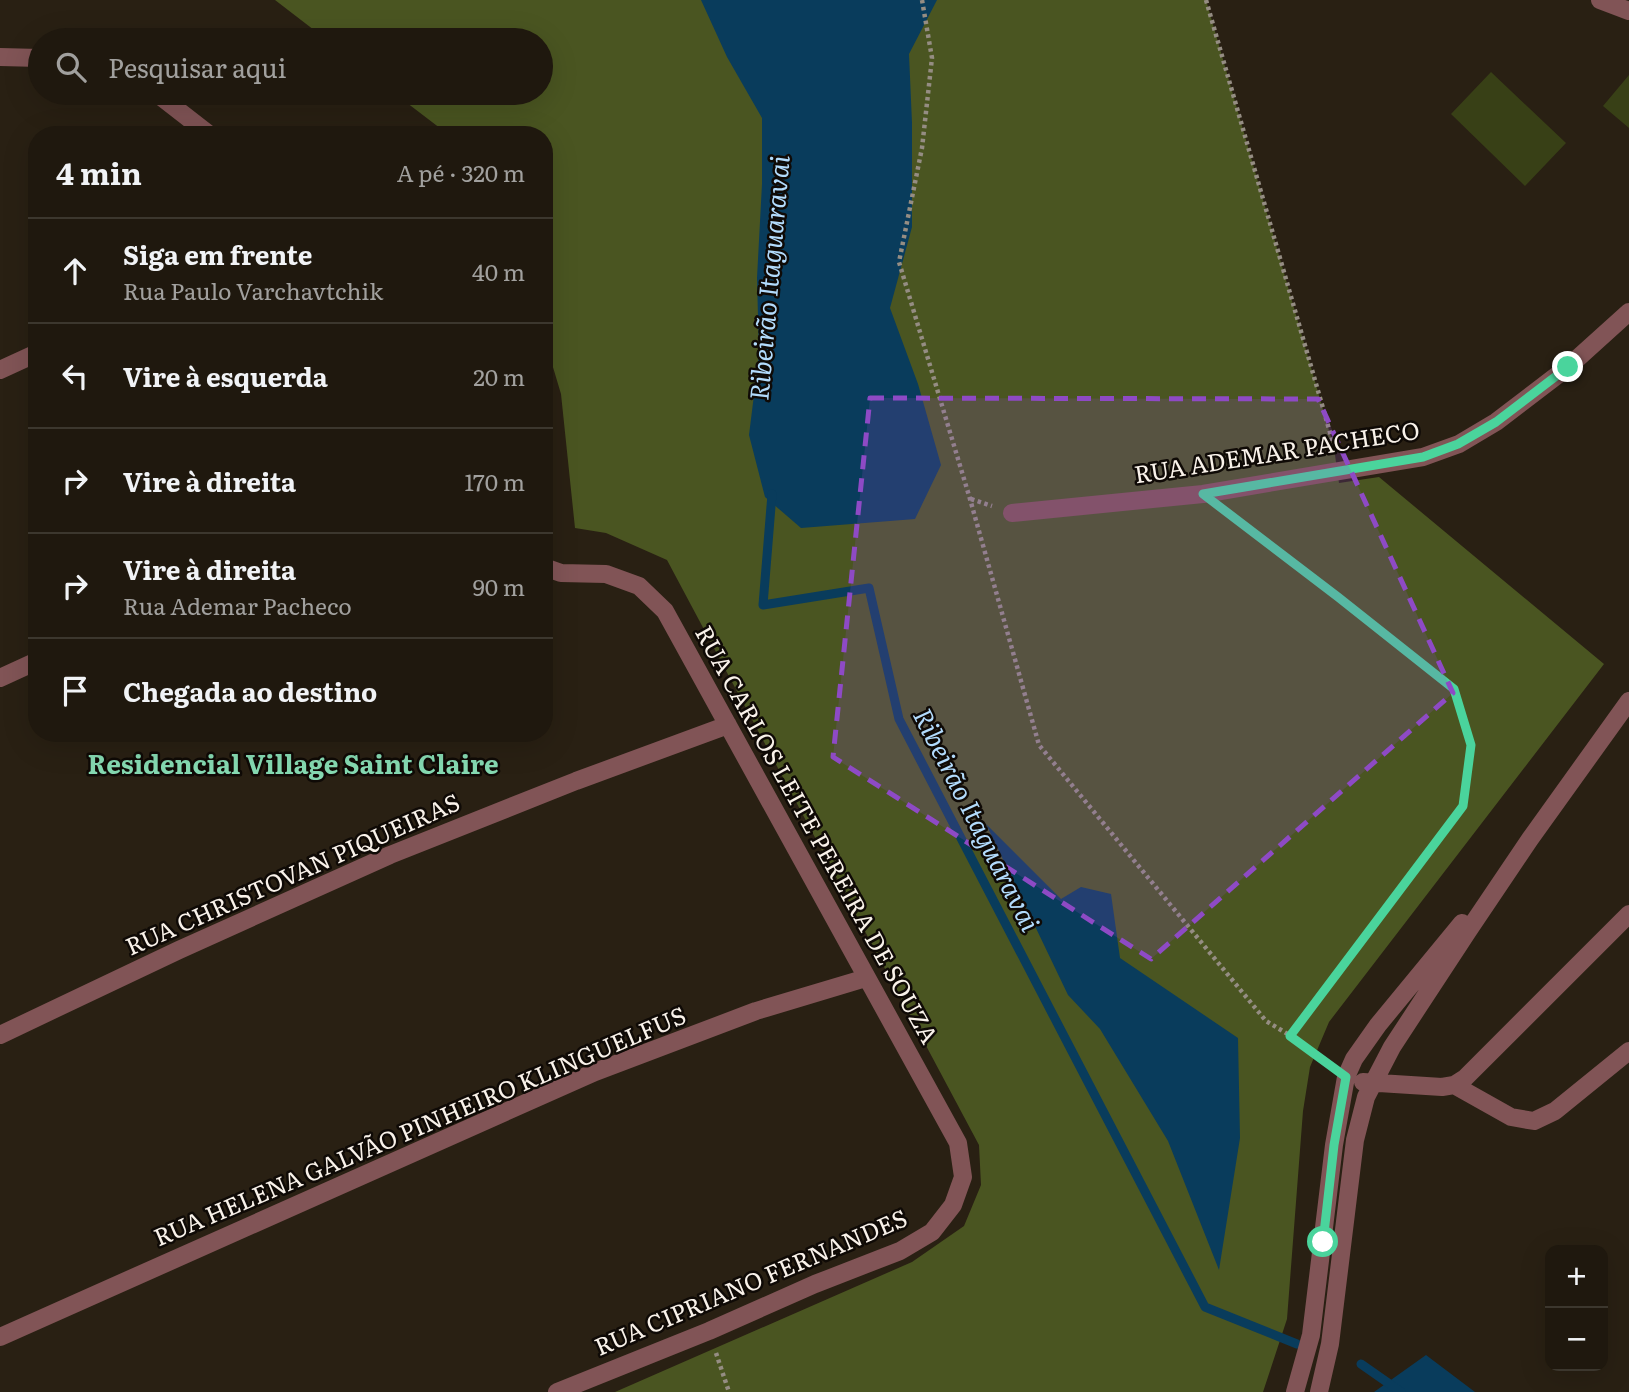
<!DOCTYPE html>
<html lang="pt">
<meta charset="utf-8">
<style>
body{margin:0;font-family:Literata,serif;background:#272117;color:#f1f3f6}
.controls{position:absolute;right:21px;bottom:21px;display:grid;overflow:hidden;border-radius:14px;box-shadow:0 7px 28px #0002}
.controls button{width:63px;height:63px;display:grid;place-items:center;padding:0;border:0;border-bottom:2px solid #3c372e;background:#1f180e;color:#f1f3f6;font:35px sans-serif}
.stop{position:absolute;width:21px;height:21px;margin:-16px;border:5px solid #4ad49c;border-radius:50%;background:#fff}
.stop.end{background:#4ad49c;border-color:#fff;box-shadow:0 2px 7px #0008}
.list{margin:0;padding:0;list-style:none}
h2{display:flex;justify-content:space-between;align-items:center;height:91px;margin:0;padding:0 28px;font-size:30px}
h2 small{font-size:23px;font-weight:400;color:#a1a09e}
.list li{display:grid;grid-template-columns:46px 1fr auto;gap:21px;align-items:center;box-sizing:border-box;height:105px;padding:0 28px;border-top:2px solid #3c372e}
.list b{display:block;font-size:26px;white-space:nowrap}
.list p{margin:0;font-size:23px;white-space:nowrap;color:#a1a09e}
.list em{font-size:23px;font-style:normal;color:#a1a09e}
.icon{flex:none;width:38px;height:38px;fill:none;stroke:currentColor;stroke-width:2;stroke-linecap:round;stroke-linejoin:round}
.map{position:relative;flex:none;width:1629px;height:1392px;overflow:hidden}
.search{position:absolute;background:#1f180e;box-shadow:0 7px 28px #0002;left:28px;top:28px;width:525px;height:77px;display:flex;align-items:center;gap:18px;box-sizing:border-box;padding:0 24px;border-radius:38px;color:#a1a09e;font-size:26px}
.panel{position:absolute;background:#1f180e;box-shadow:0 7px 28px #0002;left:28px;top:126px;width:525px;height:616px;border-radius:28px}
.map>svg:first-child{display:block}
.green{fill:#384016}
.forest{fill:#4a5521}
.water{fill:#093c5c}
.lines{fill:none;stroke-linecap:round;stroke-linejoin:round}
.stream{stroke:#093c5c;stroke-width:9}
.path{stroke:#958d83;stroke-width:4.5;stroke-dasharray:3.5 3.5;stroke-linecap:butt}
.minor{stroke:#815456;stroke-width:18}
.route{stroke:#4ad49c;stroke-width:9}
.marked{fill:#8e4ac5;fill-opacity:0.2;stroke:#8e4ac5;stroke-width:5;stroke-dasharray:14 9;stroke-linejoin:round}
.labels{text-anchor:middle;stroke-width:5;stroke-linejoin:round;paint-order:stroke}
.street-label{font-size:24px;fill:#f9f2ea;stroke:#0f0a06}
.water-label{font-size:26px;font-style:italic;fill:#b2dbfc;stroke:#0f0a06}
.neighbourhood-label{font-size:26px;font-weight:bold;fill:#85d9b1;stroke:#0f0a06}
</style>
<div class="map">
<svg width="1629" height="1392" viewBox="0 0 1629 1392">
<rect width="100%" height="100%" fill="#292013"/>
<path class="green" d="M1491,72L1566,143L1525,186L1451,114Z
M1629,75V128L1603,106Z"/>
<path class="forest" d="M275,0H1206L1334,448L1339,483L1379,477L1604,664L1329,1022L1310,1067L1303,1111L1287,1319L1263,1392H615L912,1262L964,1226L981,1185L979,1145L667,560L606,533L575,528L561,394L544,337V135H449L394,93H541V40H327Z"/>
<path class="water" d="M701,0H937L909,54L912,123V227L890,308L918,384L941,465L915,519L801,528L765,497L749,435L759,355L757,278L762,184V118L727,57Z
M986,824L1061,899L1081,887L1111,894L1120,958L1238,1038L1240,1138L1219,1270L1168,1141L1100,1029L1068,995Z
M1426,1355L1475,1392H1374Z"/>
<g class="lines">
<path class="stream" d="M772,494L763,605L869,588L899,719L1205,1307L1297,1344
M1361,1364L1401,1392"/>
<path class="path" d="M922,0L932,58L922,148L899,262L970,499L1039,745L1266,1021L1291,1036L1463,806L1471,745L1454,689L1338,597L1229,514
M1206,0L1335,450
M971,499L992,506
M1291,1036L1327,1063
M716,1353L729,1392"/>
<path class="minor" d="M1600,0L1629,11
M0,57L40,58
M156,93L210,135
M0,370L37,353
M1012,513L1203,494L1423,457L1459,444L1496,422L1568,367L1629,312
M544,567L561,573L606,574L639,586L665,611L958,1143L963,1177L953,1205L932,1232L900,1251L815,1284L709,1331L557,1392
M0,678L37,661
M0,1035L179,950L390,855L576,781L728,725
M1363,1082L1442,1087L1454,1085L1465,1078L1629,914
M1454,1085L1511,1117L1534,1121L1555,1111L1629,1051
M0,1337L595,1072L756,1011L866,978
M1295,1392L1311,1335L1334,1145L1346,1077L1354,1059L1378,1025L1462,923
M1319,1392L1330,1344L1355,1140L1366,1097L1392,1047L1468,931L1530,839L1629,701"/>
</g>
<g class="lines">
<path class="route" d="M1323,1242L1334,1145L1346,1077L1290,1036L1463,806L1471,745L1454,689L1338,597L1203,494L1423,457L1458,444L1496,422L1568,367"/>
</g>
<path class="marked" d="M870,398L1318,399L1453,693L1151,959L833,757Z"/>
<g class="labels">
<g class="street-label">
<text transform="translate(1277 453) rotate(-9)" y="8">RUA ADEMAR PACHECO</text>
<text transform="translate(816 835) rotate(61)" y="8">RUA CARLOS LEITE PEREIRA DE SOUZA</text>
<text transform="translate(293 875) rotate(-24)" y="8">RUA CHRISTOVAN PIQUEIRAS</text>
<text transform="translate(420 1127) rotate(-23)" y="8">RUA HELENA GALVÃO PINHEIRO KLINGUELFUS</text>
<text transform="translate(751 1283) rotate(-23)" y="8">RUA CIPRIANO FERNANDES</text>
</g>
<g class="water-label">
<text transform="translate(770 278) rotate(-85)" y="9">Ribeirão Itaguaravai</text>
<text transform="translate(976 820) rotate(63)" y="9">Ribeirão Itaguaravai</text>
</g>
<g class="neighbourhood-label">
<text x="293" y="774">Residencial Village Saint Claire</text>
</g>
</g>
</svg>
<div class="controls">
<button>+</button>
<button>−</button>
</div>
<div class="stop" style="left:1323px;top:1242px"></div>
<div class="stop end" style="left:1568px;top:367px"></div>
<div class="search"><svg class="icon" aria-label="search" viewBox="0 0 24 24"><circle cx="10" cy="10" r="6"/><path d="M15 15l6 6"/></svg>Pesquisar aqui</div>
<section class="panel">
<h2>4 min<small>A pé · 320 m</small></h2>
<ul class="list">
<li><svg class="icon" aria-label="ahead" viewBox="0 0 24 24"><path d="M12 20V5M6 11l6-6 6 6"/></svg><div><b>Siga em frente</b><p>Rua Paulo Varchavtchik</p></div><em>40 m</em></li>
<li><svg class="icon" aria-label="left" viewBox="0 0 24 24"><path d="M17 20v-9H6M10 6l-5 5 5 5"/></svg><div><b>Vire à esquerda</b></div><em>20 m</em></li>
<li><svg class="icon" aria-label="right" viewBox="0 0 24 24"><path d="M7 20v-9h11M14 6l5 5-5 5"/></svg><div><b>Vire à direita</b></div><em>170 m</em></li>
<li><svg class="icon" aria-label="right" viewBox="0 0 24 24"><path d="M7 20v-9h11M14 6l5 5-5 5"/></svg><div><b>Vire à direita</b><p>Rua Ademar Pacheco</p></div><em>90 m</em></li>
<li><svg class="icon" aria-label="arrive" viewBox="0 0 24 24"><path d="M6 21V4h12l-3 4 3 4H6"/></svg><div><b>Chegada ao destino</b></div></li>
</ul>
</section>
</div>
